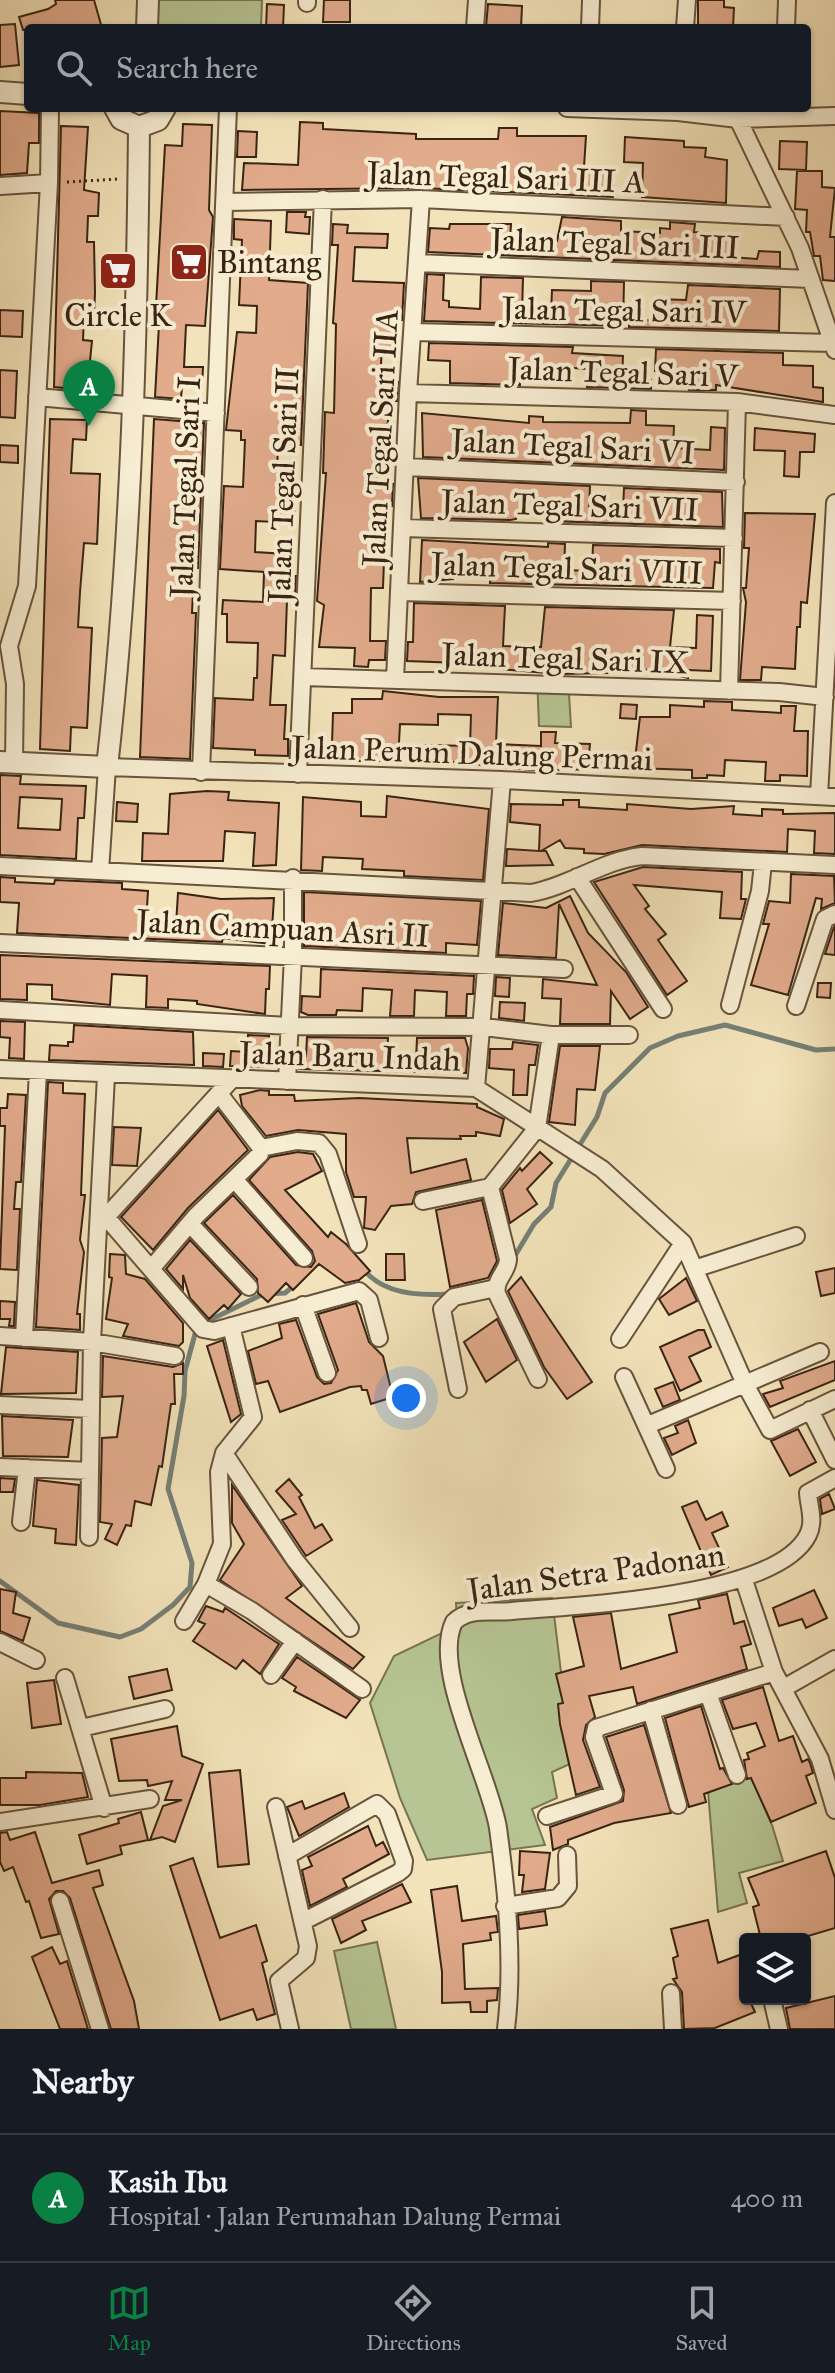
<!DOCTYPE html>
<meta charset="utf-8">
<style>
body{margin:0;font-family:"IM FELL Great Primer",serif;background:#20242c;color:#f1f3f6}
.controls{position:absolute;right:24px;bottom:24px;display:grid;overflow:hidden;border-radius:8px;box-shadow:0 2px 6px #0004}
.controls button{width:72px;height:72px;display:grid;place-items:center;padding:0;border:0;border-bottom:2px solid #363941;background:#171b24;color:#f1f3f6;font:40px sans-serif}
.you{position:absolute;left:406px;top:1398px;width:28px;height:28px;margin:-20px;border:6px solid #fff;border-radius:50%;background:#1a73e8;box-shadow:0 0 0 12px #1a73e833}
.badge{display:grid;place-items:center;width:52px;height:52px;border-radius:50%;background:#0b8043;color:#fff;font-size:26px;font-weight:700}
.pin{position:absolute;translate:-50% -66px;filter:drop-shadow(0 2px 4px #0008)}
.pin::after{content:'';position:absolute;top:42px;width:28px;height:24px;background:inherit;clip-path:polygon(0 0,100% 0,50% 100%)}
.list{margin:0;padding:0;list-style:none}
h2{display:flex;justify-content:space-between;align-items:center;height:104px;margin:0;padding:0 32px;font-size:34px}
h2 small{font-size:26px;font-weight:400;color:#9ea1a6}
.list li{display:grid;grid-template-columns:52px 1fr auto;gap:24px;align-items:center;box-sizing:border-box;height:128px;padding:0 32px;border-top:2px solid #363941}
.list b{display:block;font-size:30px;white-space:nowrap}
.list p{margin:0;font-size:26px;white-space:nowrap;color:#9ea1a6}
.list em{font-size:26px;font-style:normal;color:#9ea1a6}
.icon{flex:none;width:44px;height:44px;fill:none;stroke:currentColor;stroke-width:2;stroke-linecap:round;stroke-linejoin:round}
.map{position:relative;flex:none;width:835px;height:2029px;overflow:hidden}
.search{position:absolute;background:#171b24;box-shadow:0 2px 6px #0004;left:24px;right:24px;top:24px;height:88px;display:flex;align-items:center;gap:20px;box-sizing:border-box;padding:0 28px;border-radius:8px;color:#9ea1a6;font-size:30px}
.sheet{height:232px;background:#171b24}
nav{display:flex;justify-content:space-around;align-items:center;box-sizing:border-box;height:112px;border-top:2px solid #363941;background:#171b24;font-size:22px;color:#9ea1a6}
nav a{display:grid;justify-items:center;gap:4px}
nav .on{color:#0b8043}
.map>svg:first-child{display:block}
.green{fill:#b6c593;stroke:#787453;stroke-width:2}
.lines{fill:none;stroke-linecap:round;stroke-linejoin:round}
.stream{stroke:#768076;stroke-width:5}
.building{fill:#e1ab8c;stroke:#392413;stroke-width:2;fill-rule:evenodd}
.minor-casing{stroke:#68543d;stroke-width:20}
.tertiary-casing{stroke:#68543d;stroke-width:24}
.path{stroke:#392413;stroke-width:3;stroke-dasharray:2 4;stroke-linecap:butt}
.minor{stroke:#f7edd2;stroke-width:16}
.tertiary{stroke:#f7edd2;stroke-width:20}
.labels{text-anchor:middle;stroke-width:8;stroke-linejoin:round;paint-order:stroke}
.street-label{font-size:32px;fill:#392413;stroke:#f7edd2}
.poi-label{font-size:32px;fill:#392413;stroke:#f7edd2;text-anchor:start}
</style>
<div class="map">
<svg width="835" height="2029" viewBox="0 0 835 2029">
<rect width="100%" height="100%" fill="#f3e3ba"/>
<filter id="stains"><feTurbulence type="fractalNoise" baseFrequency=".0025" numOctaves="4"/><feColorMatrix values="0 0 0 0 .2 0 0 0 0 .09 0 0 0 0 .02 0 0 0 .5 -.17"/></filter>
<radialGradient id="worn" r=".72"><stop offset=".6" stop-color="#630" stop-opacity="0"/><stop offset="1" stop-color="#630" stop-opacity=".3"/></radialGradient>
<path class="green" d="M157,0H262L261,28H156Z
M537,676L568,677L571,727L539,726Z
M552,1598L572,1763L552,1772L557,1798L532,1809L545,1845L427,1860L400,1798L370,1703L394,1656L457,1626L456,1603Z
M751,1777L772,1825L783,1861L739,1873L747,1903L718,1912L708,1791Z
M377,1942L396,2029H351L334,1951Z"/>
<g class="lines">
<path class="stream" d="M513,1259L534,1224L551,1207L556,1183L597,1117L605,1093L650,1048L678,1036L725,1025L816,1050L835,1049
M365,1271C384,1294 420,1296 448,1294
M0,1581L58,1623L120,1637L141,1629L173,1605L190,1587L192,1563L168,1489L184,1396L185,1371L195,1334L206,1322L263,1294L285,1293L296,1284"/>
</g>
<path class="building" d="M55,0H94L102,28L23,30L19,17L48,9L56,4Z
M324,0H350V22H323Z
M698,0H724V7L734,8L733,28H698Z
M267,4L284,5L283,28H266Z
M488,4L522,6L521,28L486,27Z
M15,24L19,65L0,67V25Z
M0,111L39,113V143H29L27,173L0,175Z
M300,122L323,123V129L416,134V139H498L499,128H517V136H586L584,167L614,170L613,197L421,188L242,190L244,163L298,165Z
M183,124L212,125L209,210L213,217L205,326L186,325L184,367H203L202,387L182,386L181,399L155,397L159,324H155L165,145L182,146Z
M61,126L88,127L84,190L99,193L98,216H88L87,242H94L95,293L94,315H84L83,340L92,341L87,390L54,387Z
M238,131L257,132L256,157H237Z
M625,137L684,141V147L706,148L705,157L727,160L726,203L642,197L643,163L624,162Z
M780,141L807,142L806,170L779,169Z
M797,171H822V187L835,188L830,237H835V281L823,280L820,256H814L810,232H806L807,210L795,209Z
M287,212H306L305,217H310L309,234L286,232Z
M562,217L621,221V231L660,233V228L670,229V222L695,224L694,232L732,234L731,257L757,259L759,251L780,252V267L428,252L430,228L449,229L450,224H511L510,239L557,241Z
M234,219L271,221L269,280L308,283L301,445L278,444L277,475L295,476L294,523L256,521L255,552L287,554V576H296L295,600H287L285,656L273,655L270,705H286L284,739H288V756L255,755V750L213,748L215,698L253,700L254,678H257L258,643L227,642V614H222L223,600L263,602L264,572L220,569L224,486L243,487L245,440H241V431L226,430L237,332L256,333L257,306L239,305L242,240L234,239Z
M333,224L348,225L347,233L388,234L387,248L355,247L353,281L404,283L402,320H396L394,348L382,347L380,381L398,382L397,401H391L387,428L385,483L393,484L392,506H386L383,588H371L370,641H386L385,660H369L368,667L354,666L355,648L319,647L324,605L317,601L326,473H323L325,412L334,413L336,324L333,323L338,245H332Z
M427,274L444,275L443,300L449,301V307L480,309L481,277L523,278L522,314L551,315L552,290L591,291V281L624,282L623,326L424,321Z
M688,285L780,289L779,331L629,327V319L657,321V299L686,300Z
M0,310L23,311L22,337L0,336Z
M429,343L573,347L572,353L623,356L622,379L651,380V389L587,387V369L547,366L546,370L520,369V385L450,383V361L428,360Z
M656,349L783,353V365L813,366V387L823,388V402L716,385V390H689L690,374L655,371Z
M0,370L17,371L15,418L0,417Z
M631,410L646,411V425L674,426L673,448L710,450L711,427L725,428L724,470L423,457L422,413L529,423V416L543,417V422L630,423Z
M50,419L87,420L86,440L73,439L71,473L100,474L97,544L84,543L80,592L78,627L92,628L87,728L71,727L70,751L40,749Z
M154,419L204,423L198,568H194L192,613H196L190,759L140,757Z
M755,428L815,434L814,452H800L799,477L784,476L785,451L754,450Z
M0,445L18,446V463L0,462Z
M418,478L590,486L589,509L623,511L624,488L722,492L723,527L549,521V516L516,515V519L510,520L421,518Z
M745,513L815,514L807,603L801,602L800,627H797L795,669L762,667L761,680H740L746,602L743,588H746L749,548H744Z
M422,540L548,547V543L565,544L564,570L592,571L593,545L720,549V563L715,562L713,588L490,583L491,563L453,561V579L420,582Z
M414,603L505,606L503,646L541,647L545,607L674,610L670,647L696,648L697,615L713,616L711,671L688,670V678L654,670L609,669V673L559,674L487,668V664L407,661L408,642H413Z
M383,691L439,697H498L496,744L541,746V732H556L555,743L590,744L589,754L620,755L619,769L532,770L425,759L426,745L470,746L471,715L438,714V725L400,724L398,761H336L337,745L332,744L333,713H352V699H382Z
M704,701L732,702V710L781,713V706H796L794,731H808L807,776L780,775V781H765L766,762L725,760L724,776L707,775V778H692V770L634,768L640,717H670V705L704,707Z
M621,704L637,705L636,719L620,718Z
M0,775L21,776L20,784L86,786L84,818H78L76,859L0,855ZM20,797L62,799L60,830L18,828Z
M207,791L229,792L228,800L279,803L276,865L253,866L255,833L225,831L223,861H142L143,833L168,834L170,794Z
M387,796L489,809L483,880L404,876V871L362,869L363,859L323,857L322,871L301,870L303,797L361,802V816L386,817Z
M563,800H579V807L627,810V804L691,809L734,806L733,814L762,816V809L783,810V814L835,813V854L814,853L815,831L788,829L787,852L642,845L604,854L584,853V849L565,848L560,840L541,851H546L553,865L506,866L507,849L539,851L540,825L510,822L511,804L563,805Z
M117,802L138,804L137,822L116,821Z
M643,867L742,872L741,899H746L741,919L720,918L722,892L634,885L649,906L645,909L666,934L658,940L687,981L667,995L594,882Z
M791,874L834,876L835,903L821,909L822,899L816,898L788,995L751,985L769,924H763L769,901L790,903Z
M0,877L15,878V882L54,884L55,880L122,883V889L148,891L146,923L176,925L178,893L221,899L274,898L271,944L223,938L222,942L17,933L19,903L0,902Z
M304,892L481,901L477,945L446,943V953L304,946Z
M570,896L588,933L626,972L648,1007L630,1019L611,991L610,1024H560L561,999L542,998L543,979L597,985L559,904L556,958L498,955L503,903L546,908Z
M835,926V955L825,954L834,927Z
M0,955L270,966L269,989H266L265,1014L197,1004V1001L168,999V1008L146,1007L147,976L112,974L110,1005L52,999V985L27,984V1000L0,999Z
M321,969L474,976L473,994H467L466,1016H446L447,992L415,990L414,1016H390L392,990L363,988L362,1011L337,1010L336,1015H308L301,1012L302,996L320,997Z
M496,977L510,978L509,997L495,996Z
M818,983H831L830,998L817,997Z
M500,1002L525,1003L524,1021L499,1018Z
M0,1021L25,1022L24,1059L9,1058L10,1038L0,1037Z
M74,1025L193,1032L194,1065L49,1060L50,1045L68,1046V1042H73Z
M248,1035L269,1036V1052L277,1054V1067L230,1066L231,1051L247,1052Z
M307,1037L388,1038L387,1057L416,1059L417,1038H465L468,1048L466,1073L299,1069V1055L306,1056Z
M513,1042L538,1045L535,1065H529L527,1095H513L514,1070L489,1068L490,1049H512Z
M560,1046H600L595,1090L577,1089L575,1125L549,1122Z
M203,1053L224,1054L223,1067L203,1066Z
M48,1082L63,1083V1093L85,1094L81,1195H85L80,1240L84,1252L77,1314H80V1330L36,1327Z
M260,1090L269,1091V1095H294L295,1101L359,1098L477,1104V1107L504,1119L500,1136L476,1132V1136H460L461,1139L407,1138L411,1173L466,1159L471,1180L416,1192L412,1204L391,1206L375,1230L364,1228L366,1197H354L346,1172V1134L298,1130L266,1136L242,1106L240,1095Z
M8,1094L26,1095L21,1182H16L14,1209H20L17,1270L0,1269L5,1126H0V1108H7Z
M218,1110L248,1150L188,1208L153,1250L121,1217Z
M114,1127L141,1128L137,1166L112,1165Z
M298,1152L313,1154L322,1171L285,1190L328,1237L331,1232L346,1244L370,1271L359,1280L345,1283L319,1264L293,1290L286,1283L268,1302L258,1293L257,1279L204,1223L233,1195L296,1265L311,1267L315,1261L312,1251L249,1180L270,1157Z
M540,1152L552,1163L527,1189L537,1204L510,1223L502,1190L520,1168L522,1171Z
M482,1200L497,1261L488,1278L450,1287L436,1210Z
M190,1240L241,1294L228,1309L224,1305L209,1319L190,1298L183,1275V1289L166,1269Z
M110,1254L125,1255L126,1274L145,1279L183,1323V1342L179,1346L123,1336L128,1324L106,1319L112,1278L109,1277Z
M386,1254H404L405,1280H386Z
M835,1268V1293L821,1296L816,1272Z
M521,1277L592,1382L567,1399L544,1367L508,1291Z
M686,1278L697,1301L669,1315L659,1299Z
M0,1301L15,1302L14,1326H9L10,1319H0Z
M356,1303L369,1342L383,1356L393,1397L371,1404L367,1390H362L361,1386L350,1387L280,1412L268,1381L256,1384L248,1351L282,1338L279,1324L296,1320L317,1377L324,1384L331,1383L338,1370L318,1314Z
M497,1319L517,1360L486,1382L464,1342Z
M698,1330H704L711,1347L689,1357L701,1381L680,1391L660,1347Z
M223,1340L241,1414L231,1422L207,1346Z
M6,1347L78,1352L76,1393L1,1394Z
M103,1356L173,1367L183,1363V1374H174L175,1404H171L162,1467L159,1466L151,1505L135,1501L131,1526L126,1525L117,1545L105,1539L112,1524L100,1522L102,1438L117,1437L123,1396L102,1397Z
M835,1361V1380L770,1407L763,1394L783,1388L780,1381Z
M673,1382L680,1400L663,1407L655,1389Z
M2,1416L73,1420L68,1457L3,1456Z
M688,1420L696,1443L672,1455L664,1438L678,1433L675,1426Z
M798,1429L816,1462L790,1476L771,1441Z
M0,1478L15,1479L13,1492H0Z
M289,1479L302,1495L299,1497L315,1528L322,1524L332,1540L306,1556L282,1520L296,1514L276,1491Z
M37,1480L79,1485L76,1545L55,1543L56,1529L33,1526Z
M232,1485L302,1586L286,1598L364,1657L353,1669L220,1580L244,1544L232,1523Z
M829,1494L835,1509L822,1514L820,1499Z
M697,1501L706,1520L722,1512L728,1526L712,1533L728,1567L711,1575L682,1507Z
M0,1589L16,1592L13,1613L30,1618L23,1641L0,1631Z
M814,1590L827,1618L806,1628L802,1619L779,1626L773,1608Z
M727,1594L734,1624L744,1621L751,1644L741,1647L747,1669L637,1704L633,1687L589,1696L595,1717L586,1725L583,1740L600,1787L576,1795L560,1724L558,1704L563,1703L556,1674L584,1666L573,1617L611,1613L621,1669L677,1652L669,1615L700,1608L698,1600Z
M206,1606L223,1612L225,1608L279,1644L260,1674L243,1660L236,1669L193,1641L205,1624L198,1621Z
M297,1657L360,1700L346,1718L294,1691L296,1687L282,1678Z
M167,1669L172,1690L134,1699L129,1677Z
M54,1680L61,1724L32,1728L27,1683Z
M763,1687L779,1741L793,1736L802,1762L808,1759L810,1763L813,1773L806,1776L816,1803L771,1822L751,1778L747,1779L744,1760L749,1759L747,1753L765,1746L756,1723L733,1729L722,1700Z
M701,1706L720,1769L723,1768L732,1784L704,1794L706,1802L689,1807L665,1718Z
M644,1725L671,1813L614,1823L568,1840V1844L553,1850L550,1827L623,1801L624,1790L606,1737Z
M177,1726L182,1756L203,1764L175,1842L162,1837L150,1840L163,1806L182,1800H165L172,1781L148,1786L147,1780L119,1781L111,1739Z
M240,1770L249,1864L218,1867L209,1773Z
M26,1772L82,1773L88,1797L40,1805H0V1778H26Z
M344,1793L349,1807L299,1836L287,1807L302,1801L305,1809Z
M141,1812L148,1840L120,1846L122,1854L87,1864L79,1835L119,1823L118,1819Z
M368,1826L376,1846L383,1842L389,1854L343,1879L347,1887L310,1906L302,1870L312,1866L308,1857Z
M7,1832L10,1840L35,1832L52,1883L99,1870L103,1885L93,1888L134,2001L139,2029H111L70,1898L63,1891H56L49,1899L59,1934L41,1938L29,1901L26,1902L13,1867L4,1871L0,1862V1833Z
M520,1851L550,1853L545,1889L522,1892L524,1875H519Z
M826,1851L835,1878V1928L798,1939H761L753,1907L759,1905L748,1878Z
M193,1858L220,1938L256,1925L267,1961L262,1963L275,2014L257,2020L253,2009L220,2020L170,1866Z
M402,1884L411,1902L362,1921L366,1930L341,1943L332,1919Z
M457,1886L462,1921L496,1916L498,1932L490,1933L491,1940L463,1944L465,1989L498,1988L497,2000L487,2001V2012H471L470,2002L442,2003V1972L431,1890Z
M545,1911L547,1925L519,1929L518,1915Z
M708,1920L718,1963L745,1953V1975L741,1977L745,1999H749L755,2012L715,2028L684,2029L682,1992L673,1979L677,1978L673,1958L678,1956L671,1929Z
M52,1947L60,1964L67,1961L88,2029H60L32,1957Z
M835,1996V2029H790L786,2008Z"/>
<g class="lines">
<g class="minor-casing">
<path id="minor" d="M307,3V0
M475,28L477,0
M590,28L591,0
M685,28L687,0
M786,28L787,0
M567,108L678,112L738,119L835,116
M738,119L800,248L835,350
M0,186L49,183
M225,202L421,199L786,217
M417,263L810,279
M414,332L833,343
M408,393L737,402L835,415
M37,397L216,413
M407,467L736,482
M403,528L734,538
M400,592L732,601
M303,677L779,692L825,697
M395,680L408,393L421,199
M729,691L737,402
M14,763L15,684L9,646L27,586L49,183L50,108
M201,772L228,108
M298,774L323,199
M819,796L835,503
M0,866L531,893C570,886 603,860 642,856L835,865
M100,871L107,767L502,780L835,797
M577,877L663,1009
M0,943L564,969
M730,1005L760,891L763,863
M796,1006L825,919L835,914
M0,1010L289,1026L484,1027L551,1035H629
M0,1069L476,1088L602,1169L683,1243L745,1384L770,1430L835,1399
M287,1081L293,956V878
M476,1088L502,780
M220,1095L261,1148
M234,1179L304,1258
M490,1187L508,1259C508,1272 494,1279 497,1294L538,1379
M423,1201L490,1187L537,1128L551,1035
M106,1217L203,1329L214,1331L359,1291L369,1300L379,1338
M100,1218L106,1217L231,1080
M190,1224L249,1287
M697,1268L796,1236
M151,1269L196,1216L260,1154L261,1148L297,1141L319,1143L328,1154L358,1244
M303,1305L327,1373
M0,1336L92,1342L175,1356
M24,1338L38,1071
M620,1339L683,1243
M624,1377L666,1469
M458,1389L442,1309L454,1297L496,1288
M0,1405L91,1409
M810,1410L835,1460
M648,1425L820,1352
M224,1453L295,1560L350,1628
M0,1467L90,1471
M21,1522L27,1468
M89,1537L92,1342L106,1076
M744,1580L774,1672L820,1759L835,1810
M206,1584L252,1611L362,1689
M184,1621L206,1584L222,1544L219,1472L224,1453L253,1417L231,1326
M0,1642L36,1660
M271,1675L295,1641
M65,1678L104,1808
M784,1688L835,1659
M708,1693L737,1775
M651,1710L678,1805
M81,1728L165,1709
M276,1807L308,1946L306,1958L279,1981L290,2029
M547,1816L614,1794L594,1737L596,1728L774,1672
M0,1822L150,1799
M287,1856L377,1804L387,1814L404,1861L403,1869L398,1873L304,1921
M60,1901L100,2029
M505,1906L558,1898L568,1886L567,1855
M671,1993L673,2029
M772,1999L779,2029
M506,2029C514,1963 507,1894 498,1828C490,1777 431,1669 454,1622C469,1607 492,1613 512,1611C577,1605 776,1598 808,1535C815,1521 809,1507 808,1493L835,1478"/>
</g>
<g class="tertiary-casing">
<path id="tertiary" d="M147,28L148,0
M0,92L28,94
M115,108L121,119L139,127L158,120L165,108
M0,762L107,767C131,555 137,340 139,127"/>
</g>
<path class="path" d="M67,182L119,179"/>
<use href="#minor" class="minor"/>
<use href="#tertiary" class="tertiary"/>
</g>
<defs>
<g id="supermarket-square" transform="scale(2)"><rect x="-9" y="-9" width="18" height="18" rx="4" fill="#8f2418" stroke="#f7edd2"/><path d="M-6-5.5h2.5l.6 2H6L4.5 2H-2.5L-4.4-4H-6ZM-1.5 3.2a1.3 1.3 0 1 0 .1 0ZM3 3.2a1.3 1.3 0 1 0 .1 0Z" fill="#fff"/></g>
</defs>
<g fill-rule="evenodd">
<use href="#supermarket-square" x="189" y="262"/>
<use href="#supermarket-square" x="118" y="271"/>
</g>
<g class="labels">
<g class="street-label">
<text transform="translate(506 177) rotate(2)" y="11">Jalan Tegal Sari III A</text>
<text transform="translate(615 243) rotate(2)" y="11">Jalan Tegal Sari III</text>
<text transform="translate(624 310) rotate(1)" y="11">Jalan Tegal Sari IV</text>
<text transform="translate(623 372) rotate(2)" y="11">Jalan Tegal Sari V</text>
<text transform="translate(380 438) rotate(-87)" y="11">Jalan Tegal Sari IIA</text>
<text transform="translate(573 446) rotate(3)" y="11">Jalan Tegal Sari VI</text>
<text transform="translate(283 485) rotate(-88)" y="11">Jalan Tegal Sari II</text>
<text transform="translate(185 487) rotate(-88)" y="11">Jalan Tegal Sari I</text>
<text transform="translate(570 505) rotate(2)" y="11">Jalan Tegal Sari VII</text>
<text transform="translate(567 568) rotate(2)" y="11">Jalan Tegal Sari VIII</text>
<text transform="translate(565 658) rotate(2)" y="11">Jalan Tegal Sari IX</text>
<text transform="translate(472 753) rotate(2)" y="11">Jalan Perum Dalung Permai</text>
<text transform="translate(283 928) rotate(3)" y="11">Jalan Campuan Asri II</text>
<text transform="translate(350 1056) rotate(2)" y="11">Jalan Baru Indah</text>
<text transform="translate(596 1572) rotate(-8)" y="11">Jalan Setra Padonan</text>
</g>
<g class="poi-label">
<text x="217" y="273">Bintang</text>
<text x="118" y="326" text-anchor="middle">Circle K</text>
</g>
</g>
<rect width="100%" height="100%" filter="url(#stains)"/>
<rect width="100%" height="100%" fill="url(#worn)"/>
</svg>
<div class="controls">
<button><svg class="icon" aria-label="layers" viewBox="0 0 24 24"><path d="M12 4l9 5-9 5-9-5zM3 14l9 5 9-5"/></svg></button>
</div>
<div class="you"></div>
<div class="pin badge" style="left:89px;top:426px">A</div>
<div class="search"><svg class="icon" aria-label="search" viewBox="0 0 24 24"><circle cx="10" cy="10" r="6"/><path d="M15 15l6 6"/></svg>Search here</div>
</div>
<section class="sheet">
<h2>Nearby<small></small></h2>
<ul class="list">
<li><span class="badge">A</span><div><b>Kasih Ibu</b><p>Hospital · Jalan Perumahan Dalung Permai</p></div><em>400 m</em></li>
</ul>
</section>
<nav>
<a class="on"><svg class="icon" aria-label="map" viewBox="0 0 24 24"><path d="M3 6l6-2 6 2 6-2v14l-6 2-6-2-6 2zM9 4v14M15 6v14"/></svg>Map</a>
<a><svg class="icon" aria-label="directions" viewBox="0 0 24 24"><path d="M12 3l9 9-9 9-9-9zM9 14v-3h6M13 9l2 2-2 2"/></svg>Directions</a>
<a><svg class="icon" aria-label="saved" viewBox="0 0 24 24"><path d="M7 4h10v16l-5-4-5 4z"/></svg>Saved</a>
</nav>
